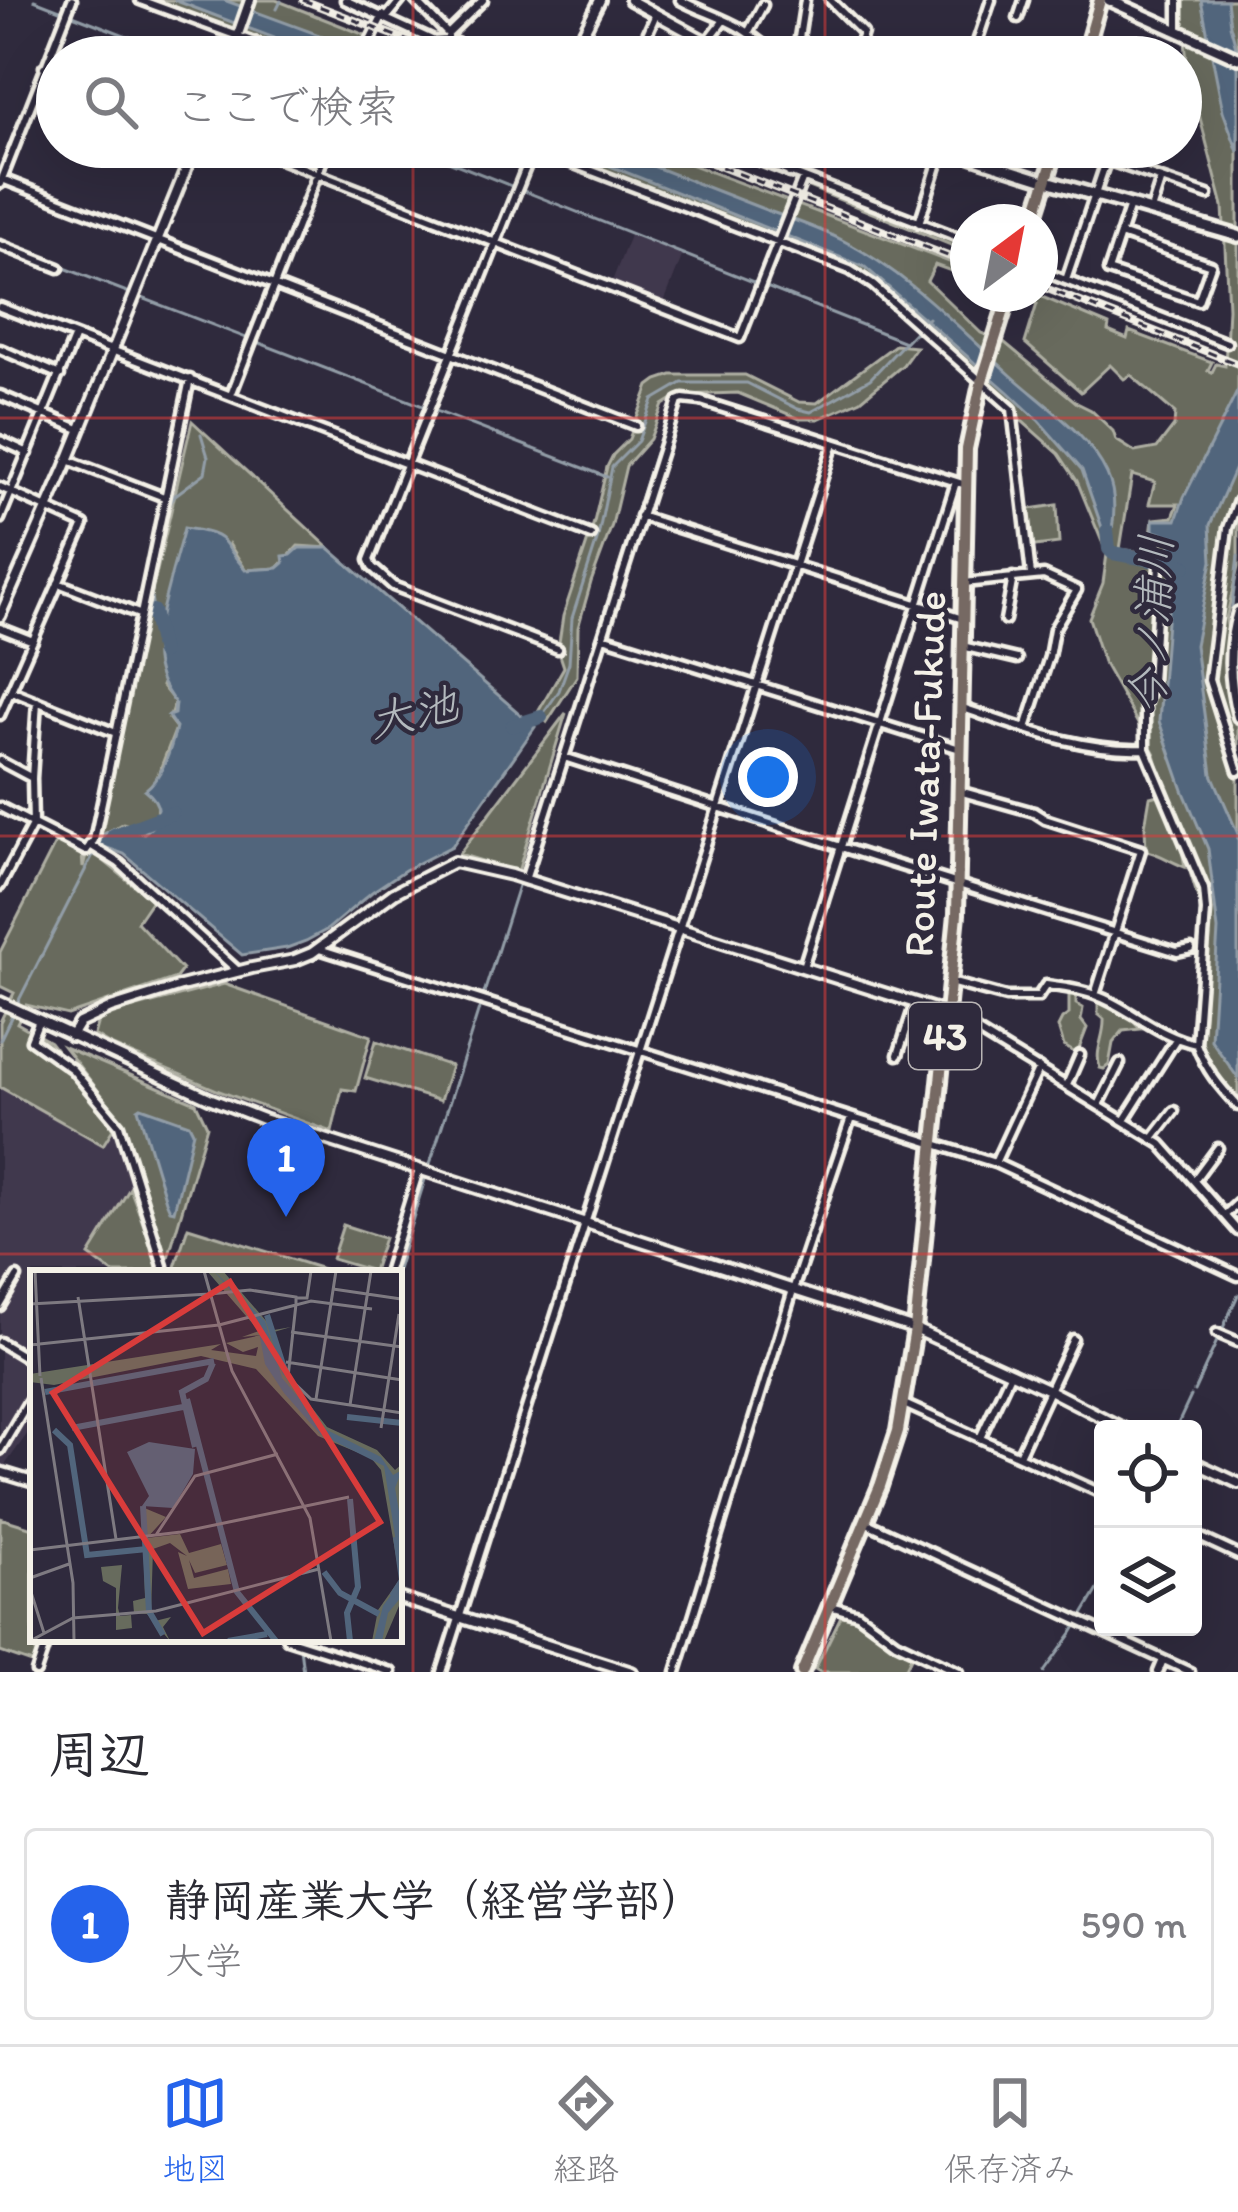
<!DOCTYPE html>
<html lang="ja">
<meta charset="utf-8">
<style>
body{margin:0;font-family:Itim,"Klee One",sans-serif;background:#f7f7f7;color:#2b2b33}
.controls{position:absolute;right:36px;bottom:36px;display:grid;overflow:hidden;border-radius:12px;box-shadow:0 12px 48px #0002}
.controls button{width:108px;height:108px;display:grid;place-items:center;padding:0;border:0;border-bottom:3px solid #e1e1e2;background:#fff;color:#2b2b33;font:60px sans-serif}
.compass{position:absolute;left:950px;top:204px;width:108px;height:108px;border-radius:50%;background:#fff;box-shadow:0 12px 48px #0002;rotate:32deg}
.you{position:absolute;left:768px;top:777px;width:42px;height:42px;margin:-30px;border:9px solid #fff;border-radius:50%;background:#1a73e8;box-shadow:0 0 0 18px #1a73e833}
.badge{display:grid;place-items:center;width:78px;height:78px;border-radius:50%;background:#2563eb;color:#fff;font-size:39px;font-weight:700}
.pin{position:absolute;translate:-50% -99px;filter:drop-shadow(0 3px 6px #0008)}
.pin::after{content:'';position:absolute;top:63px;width:42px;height:36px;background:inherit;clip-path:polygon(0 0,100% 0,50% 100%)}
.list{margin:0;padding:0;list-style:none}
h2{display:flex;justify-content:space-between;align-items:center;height:156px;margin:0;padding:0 48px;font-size:51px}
h2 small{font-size:39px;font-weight:400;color:#7c7c81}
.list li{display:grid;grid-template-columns:78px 1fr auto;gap:36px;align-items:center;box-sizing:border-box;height:192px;margin:0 24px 24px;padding:0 24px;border:3px solid #e1e1e2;border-radius:12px}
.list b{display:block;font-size:45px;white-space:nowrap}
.list p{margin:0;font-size:39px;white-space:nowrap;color:#7c7c81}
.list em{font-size:39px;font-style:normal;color:#7c7c81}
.icon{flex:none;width:66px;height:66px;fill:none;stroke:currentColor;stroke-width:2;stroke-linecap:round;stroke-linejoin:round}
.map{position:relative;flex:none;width:1238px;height:1672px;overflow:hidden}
.search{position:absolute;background:#fff;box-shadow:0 12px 48px #0002;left:36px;right:36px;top:36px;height:132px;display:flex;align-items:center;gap:30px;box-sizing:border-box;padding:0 42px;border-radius:66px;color:#7c7c81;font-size:45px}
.sheet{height:372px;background:#fff}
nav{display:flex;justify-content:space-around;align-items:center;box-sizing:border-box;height:168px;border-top:3px solid #e1e1e2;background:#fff;font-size:33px;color:#7c7c81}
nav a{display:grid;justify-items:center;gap:6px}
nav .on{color:#2563eb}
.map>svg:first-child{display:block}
.built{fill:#41384d}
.green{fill:#676b5d;stroke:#aeaea2;stroke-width:3;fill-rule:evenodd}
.water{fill:#51657c;stroke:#929da7;stroke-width:3}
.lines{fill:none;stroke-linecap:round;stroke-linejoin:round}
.stream{stroke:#929da7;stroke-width:3}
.river{stroke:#51657c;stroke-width:14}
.minor-casing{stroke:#f4f1e8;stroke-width:15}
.tertiary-casing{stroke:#f4f1e8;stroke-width:16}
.secondary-casing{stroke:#f4f1e8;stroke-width:18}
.primary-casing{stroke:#f4f1e8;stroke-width:20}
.minor{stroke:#2f2a3d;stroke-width:6}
.tertiary{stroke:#2f2a3d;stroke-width:8}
.secondary{stroke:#2f2a3d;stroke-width:9}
.primary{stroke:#766964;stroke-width:10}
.rail-casing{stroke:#f4f1e8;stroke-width:8}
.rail{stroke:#2f2a3d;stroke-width:3;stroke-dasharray:9;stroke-linecap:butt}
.grid{fill:none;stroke:#d93c3b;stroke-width:3;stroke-opacity:0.55}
.labels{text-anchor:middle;stroke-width:9;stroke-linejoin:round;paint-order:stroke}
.shield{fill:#2f2a3d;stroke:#b9b5b5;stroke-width:3}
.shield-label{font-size:39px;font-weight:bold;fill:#f4f1e8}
.street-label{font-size:42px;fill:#f4f1e8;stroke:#2f2a3d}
.water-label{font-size:45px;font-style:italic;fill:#b3b9bd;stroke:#2f2a3d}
.inset-river{fill:none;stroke:#51657c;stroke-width:6}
.inset-road{fill:none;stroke:#7e7a81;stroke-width:3}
.view{fill:#d93c3b;fill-opacity:0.15;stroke:#d93c3b;stroke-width:6}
.inset-edge{fill:none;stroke:#f4f1e8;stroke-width:6}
</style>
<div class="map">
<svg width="1238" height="1672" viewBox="0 0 1238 1672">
<rect width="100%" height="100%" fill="#2f2a3d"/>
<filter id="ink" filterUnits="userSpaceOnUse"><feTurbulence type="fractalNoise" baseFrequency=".00833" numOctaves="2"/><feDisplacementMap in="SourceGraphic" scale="24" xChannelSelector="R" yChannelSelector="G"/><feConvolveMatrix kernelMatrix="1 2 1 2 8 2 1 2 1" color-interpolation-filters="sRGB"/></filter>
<g filter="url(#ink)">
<path class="built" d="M631,233L683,254L663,305L611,284Z
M62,1066L108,1115L123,1138L162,1263L159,1273H33V1426L5,1465L0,1464V1069Z"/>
<path class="green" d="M140,0H276L421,57H294Z
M1181,0H1238V567L1226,619L1238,695V1108L1227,1098L1196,1044L1205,921L1180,839L1185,867C1171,862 1159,853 1146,851L1145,826L1150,797L1159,795L1169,805L1155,754L1103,662L1089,618L1103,583L1107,554L1077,481L1059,454L858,275L529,147H645L968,269V277L935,265L927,281L981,333L1004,342L1077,403L1091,410L1113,431L1116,440L1135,452L1157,448L1174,426L1175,413L1131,375L1124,379L1110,365L1081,392L1025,343L1037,304L1023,298L1024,294H1035L1109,325L1108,331L1127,339L1129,331L1212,362L1208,370L1212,372L1216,364L1225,366L1228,308L1223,206L1188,72ZM1132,475L1155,482L1149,504H1178L1173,517L1153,519L1151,536L1163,540V555L1120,549Z
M811,181L968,244V252L806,186Z
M895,345L916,347L903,365L861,400L818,419H800L738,393L679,395L663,405L650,439L626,466L612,525L591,582L578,628L577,676L547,722L538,712L564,667L558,649L563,616L594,522L607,467L613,455L629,439L649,386L657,380L672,375H745L799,402L817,403Z
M192,421L329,548L298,546L278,568L246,570L229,544L162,686L175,702L169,719L176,728L156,780L146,790L158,801L157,819L148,830L123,823L94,840Z
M1057,505L1059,543L1027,547L1023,510Z
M566,713L518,872L459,854Z
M56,842L82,854L83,868L88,848L152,900L137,922L182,970L176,978L68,1015L26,1005L17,1023L50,1042L106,1116L113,1129L103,1145L0,1087V1022L14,993L0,986V952Z
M224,984L371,1036L356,1091L342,1089L332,1132L219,1091L110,1045L94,1035L97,1024L103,1016Z
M1076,991V1004L1083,1008L1081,1020L1087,1028L1077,1054L1064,1046L1058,1027L1062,1019L1069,1014V993Z
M1103,998L1120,1007L1140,1029L1123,1031L1113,1043L1109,1065L1104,1069L1100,1068C1094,1050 1105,1037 1104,1019L1098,1014V1004Z
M376,1041L451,1066L440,1101L365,1078Z
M64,1047L196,1103L207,1126L167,1261L121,1120Z
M130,1188L159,1267L157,1273H113L89,1255Z
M343,1225L384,1238L373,1271L332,1259Z
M188,1227L336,1273H173Z
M0,1518L33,1528V1639H42L35,1664L0,1652Z
M844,1610L863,1618L914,1651L904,1672H820L815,1669Z"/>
<path class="water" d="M174,0H224L379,57H324Z
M1201,0H1227L1230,25L1238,54V152L1223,111Z
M562,147H604C658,168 712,189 766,210C791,219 818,228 842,240C909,274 958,327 1012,376C1043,404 1089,434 1107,474C1117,495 1115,524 1108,545L1082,470L1039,421L1007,391L865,267Z
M1238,390V461L1210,525L1212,561L1195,645L1212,774L1238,834V1078L1211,1040L1218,930L1208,849L1183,790L1159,721L1171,572L1170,536L1153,531V520H1176L1184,497Z
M184,528C233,535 218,540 246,570L278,568L284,563L283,556L291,555L299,548H329L535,727L452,846L405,870L372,892L328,929L306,941L287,948L242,955L124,854L96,844C113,820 120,830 144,833C163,821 163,804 145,790C163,776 171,749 176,728L168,716L174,714L175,703C165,689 158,677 156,660C153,631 176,559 184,528Z
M141,1107L189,1124L193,1132L174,1211L170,1210L166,1201L138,1109Z"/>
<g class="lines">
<path class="stream" d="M34,0L181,57
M277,9L281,1
M413,147L905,342
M62,267L607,477
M165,515L174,496L205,473L208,457L201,434
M153,611L151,596L157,553
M1229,631L1238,556
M1227,665L1231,703
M541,717L559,691L569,663L572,618L598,537L612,467L638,441L653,400L682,383H747L798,409L811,412L870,379L928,318
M17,1004L100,841
M0,1040L13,1013
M429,1167L655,453
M396,1273L426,1176
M1194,1391L1238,1295
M1178,1424L1191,1396
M399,1605L612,1672
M299,1639L303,1672
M1044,1672L1072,1633L1103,1581"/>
<path class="river" d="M1107,531L1109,549L1113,553L1185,566
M153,611L162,653
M512,726L541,717
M114,835L172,813"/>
<g class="minor-casing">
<path id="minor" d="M140,0L295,57
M345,0L434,41L448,40L493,57
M415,0L448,34V40
M680,0C700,11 722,17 742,29C756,38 767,49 782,57
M830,0L863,33L856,55
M1178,0V31
M387,17L401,0
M1018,18L1024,0
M748,33L763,5
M448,34L483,0
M707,42L724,20
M362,57L383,15
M637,57L656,14
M796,57L805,0
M972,57L991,0
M44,67L57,72
M249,147L740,338L803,178
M530,147L850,270L873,285L1012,409L1031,575
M724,147L968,241
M533,150L369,560L372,567L393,586L558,649
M1106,160L1208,195
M789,173L791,147
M2,179L636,426
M0,184L72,0
M1151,210L1161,179
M919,223L943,147
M1120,234L1211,265L1198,301L1108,271L1130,205
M0,245L59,268
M1040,270L1227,343
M1066,280L1111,147
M0,307L591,535
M0,349L60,375
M0,395L79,429
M231,395L328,147
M0,440L28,453
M68,460L164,497
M0,487L84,525L0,715
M1238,501L1228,528L1209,680L1238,771
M640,516L963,619
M0,519L75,336
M1159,566L1152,682L1145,705V749L1204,889L1206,911L1196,1044C1206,1070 1219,1086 1238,1106
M58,583L139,614
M964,583L1044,575L1077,590L1054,629L1049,657L1026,728
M1005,620L1013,577
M0,628L33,641
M603,637L960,749
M962,646L1017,659
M11,691L116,733
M963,708C1022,728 1083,752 1145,749
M564,757L875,858L1177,952L1191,949
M0,761L32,778
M959,791L1034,812L1045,819L1141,850L1095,995
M0,807L86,851L94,840L190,379
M90,845L119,863L238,971
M525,880L678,401L683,399L701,401L966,485
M0,886L33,824L32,778L37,701
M319,949L995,1163L1238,1276
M803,967L956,482
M950,982L1006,997H1038L1046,985C1069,988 1090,991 1111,1002C1140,1017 1163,1037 1196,1044
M947,1013L1161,1144L1238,1231
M39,1020L31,1040L72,1069L119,1125L163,1266L161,1273
M898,1055L915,1003
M1067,1085L1080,1055
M1100,1103L1120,1063
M1125,1119L1176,1039
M1153,1138L1174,1111
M995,1163L1039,1068
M1195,1179L1218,1148
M1225,1215L1238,1203
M387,1273L419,1170
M0,1306L17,1277
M1217,1333L1238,1342
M0,1342L33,1362
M904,1404L1103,1494
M980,1438L1011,1372
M0,1450L33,1394
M1019,1455L1073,1339
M867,1523L1190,1672
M1193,1534L1238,1555
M830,1606L858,1614L896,1642L959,1672
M287,1639L391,1672
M36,1672L47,1639
M442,1672L834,443
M676,1672L793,1290L851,1118
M1158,1672L1163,1660"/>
</g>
<g class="tertiary-casing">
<path id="tertiary" d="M630,0L735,57
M230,57L250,0
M571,57L600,0
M939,147L1046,181
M1238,612C1227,647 1228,681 1238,717
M0,616L65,468L195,147
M0,1002L209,1098L263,1119L915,1329L1049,1390L1125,1429
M71,1036L79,1023L111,1008L181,986L252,968L295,960L312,953L394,893L454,862L511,875L947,1013
M1193,1462L1238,1483
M0,1472L33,1482
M399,1598L632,1672"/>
</g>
<g class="secondary-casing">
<path id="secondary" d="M1109,0L1238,58
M1047,181L1238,236"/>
</g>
<g class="primary-casing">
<path id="primary" d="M1084,57L1100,0
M1033,222L1057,147
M802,1672L880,1486L898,1431L915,1329L957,914L967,449L981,384L1009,294"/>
</g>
<use href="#minor" class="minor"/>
<use href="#tertiary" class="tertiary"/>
<use href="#secondary" class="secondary"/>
<use href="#primary" class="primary"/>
<g class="rail-casing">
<path id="rail" d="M303,0L450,57
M671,147L968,264
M1040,286L1238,364"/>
</g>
<use href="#rail" class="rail"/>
</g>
</g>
<path class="grid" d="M413,0V57M825,0V57M413,147V1672M825,147V1672M0,418H1238M0,836H1238M0,1254H1238"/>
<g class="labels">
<rect class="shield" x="909" y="1003" width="72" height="66" rx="9"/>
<g class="shield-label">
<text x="945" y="1050">43</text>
</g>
<g class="street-label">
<text transform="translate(924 774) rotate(-88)" y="15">Route Iwata-Fukude</text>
</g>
<g class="water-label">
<text transform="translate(1151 624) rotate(-87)" y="16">今ノ浦川</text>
<text transform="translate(413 712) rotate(-13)" y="16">大池</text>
</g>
</g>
<g transform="translate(30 1270)">
<rect width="372" height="372" fill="#2f2a3d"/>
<path d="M177,1H193L244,60L261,57L244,62L254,102L297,157L347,180L365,200L372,194V329L354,371H342L348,340L370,309L351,200L341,188L288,166L226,99L171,86L24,115L0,112V104L191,74L181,80L226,86L228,77L213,82L196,73L231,65L212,67L229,61ZM112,237L136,247L117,268L150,264L159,283L191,274L197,295L165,303L159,290L164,308L198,299L201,314L158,319L148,282L157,286L140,273L123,279L121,344L125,351L141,347L133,357L140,371L117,344L104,343L103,331L115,328ZM92,295L88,338L90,346L101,345L102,358L86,360V318L73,311L71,297Z" fill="#676b5d"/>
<path d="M184,1L235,51L252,108L295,159L351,187L363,205L372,200L365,218L372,259V326L358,343L352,371H344L353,336L372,310L354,196L290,164L254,123L235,94L227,51ZM119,172L165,179L163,204L143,238L112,236L119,226L97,182Z" fill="#51657c"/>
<path class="inset-river" d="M237,45L256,104M15,122L184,91M157,129L207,322L246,371M317,147L372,153M42,158L153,137M24,160L40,175L57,285L117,279M165,177L152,122L176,109L183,93M113,236L119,341L133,365M294,302L310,323L349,344M362,326L372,310L366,267M198,371L237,364M320,371L317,343L328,317L320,229"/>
<path class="inset-road" d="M5,1L10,106M174,1L202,101L280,248L301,371M341,1L320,135L372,143M303,19L371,29M180,24L220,20L266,27V34M48,27L86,269M267,28H277L281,1M0,34L180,24M266,34L258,107L281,129L320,135M189,55L281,31L342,39M261,62L372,77M0,75L189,55M256,92L372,110M11,108L43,313L44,371M286,129L306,1M351,158L369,44M126,265L165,206L248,184M0,280L151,262L319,227M0,308L39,294M0,319L14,363M0,371L43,348L126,341L289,299"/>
<path class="view" d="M200,12L350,252L173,363L23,123Z"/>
<rect width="372" height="372" class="inset-edge"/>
</g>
</svg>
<div class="controls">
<button><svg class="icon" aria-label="locate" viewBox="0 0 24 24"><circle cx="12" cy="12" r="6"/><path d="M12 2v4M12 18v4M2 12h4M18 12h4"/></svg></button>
<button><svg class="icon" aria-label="layers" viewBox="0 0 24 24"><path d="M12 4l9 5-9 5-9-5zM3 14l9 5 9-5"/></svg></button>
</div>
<svg class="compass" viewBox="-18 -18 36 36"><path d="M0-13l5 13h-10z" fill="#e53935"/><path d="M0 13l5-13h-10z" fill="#7c7c81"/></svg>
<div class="you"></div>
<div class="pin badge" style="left:286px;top:1217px">1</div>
<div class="search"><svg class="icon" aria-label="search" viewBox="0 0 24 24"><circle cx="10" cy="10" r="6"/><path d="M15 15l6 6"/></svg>ここで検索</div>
</div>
<section class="sheet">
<h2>周辺<small></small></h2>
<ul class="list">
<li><span class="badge">1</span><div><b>静岡産業大学（経営学部）</b><p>大学</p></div><em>590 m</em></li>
</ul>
</section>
<nav>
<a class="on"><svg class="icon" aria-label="map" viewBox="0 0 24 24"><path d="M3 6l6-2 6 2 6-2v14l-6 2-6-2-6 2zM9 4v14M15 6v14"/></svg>地図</a>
<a><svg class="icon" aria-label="directions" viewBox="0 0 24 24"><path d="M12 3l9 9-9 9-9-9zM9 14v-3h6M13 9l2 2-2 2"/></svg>経路</a>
<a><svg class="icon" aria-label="saved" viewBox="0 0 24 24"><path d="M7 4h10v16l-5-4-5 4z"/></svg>保存済み</a>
</nav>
